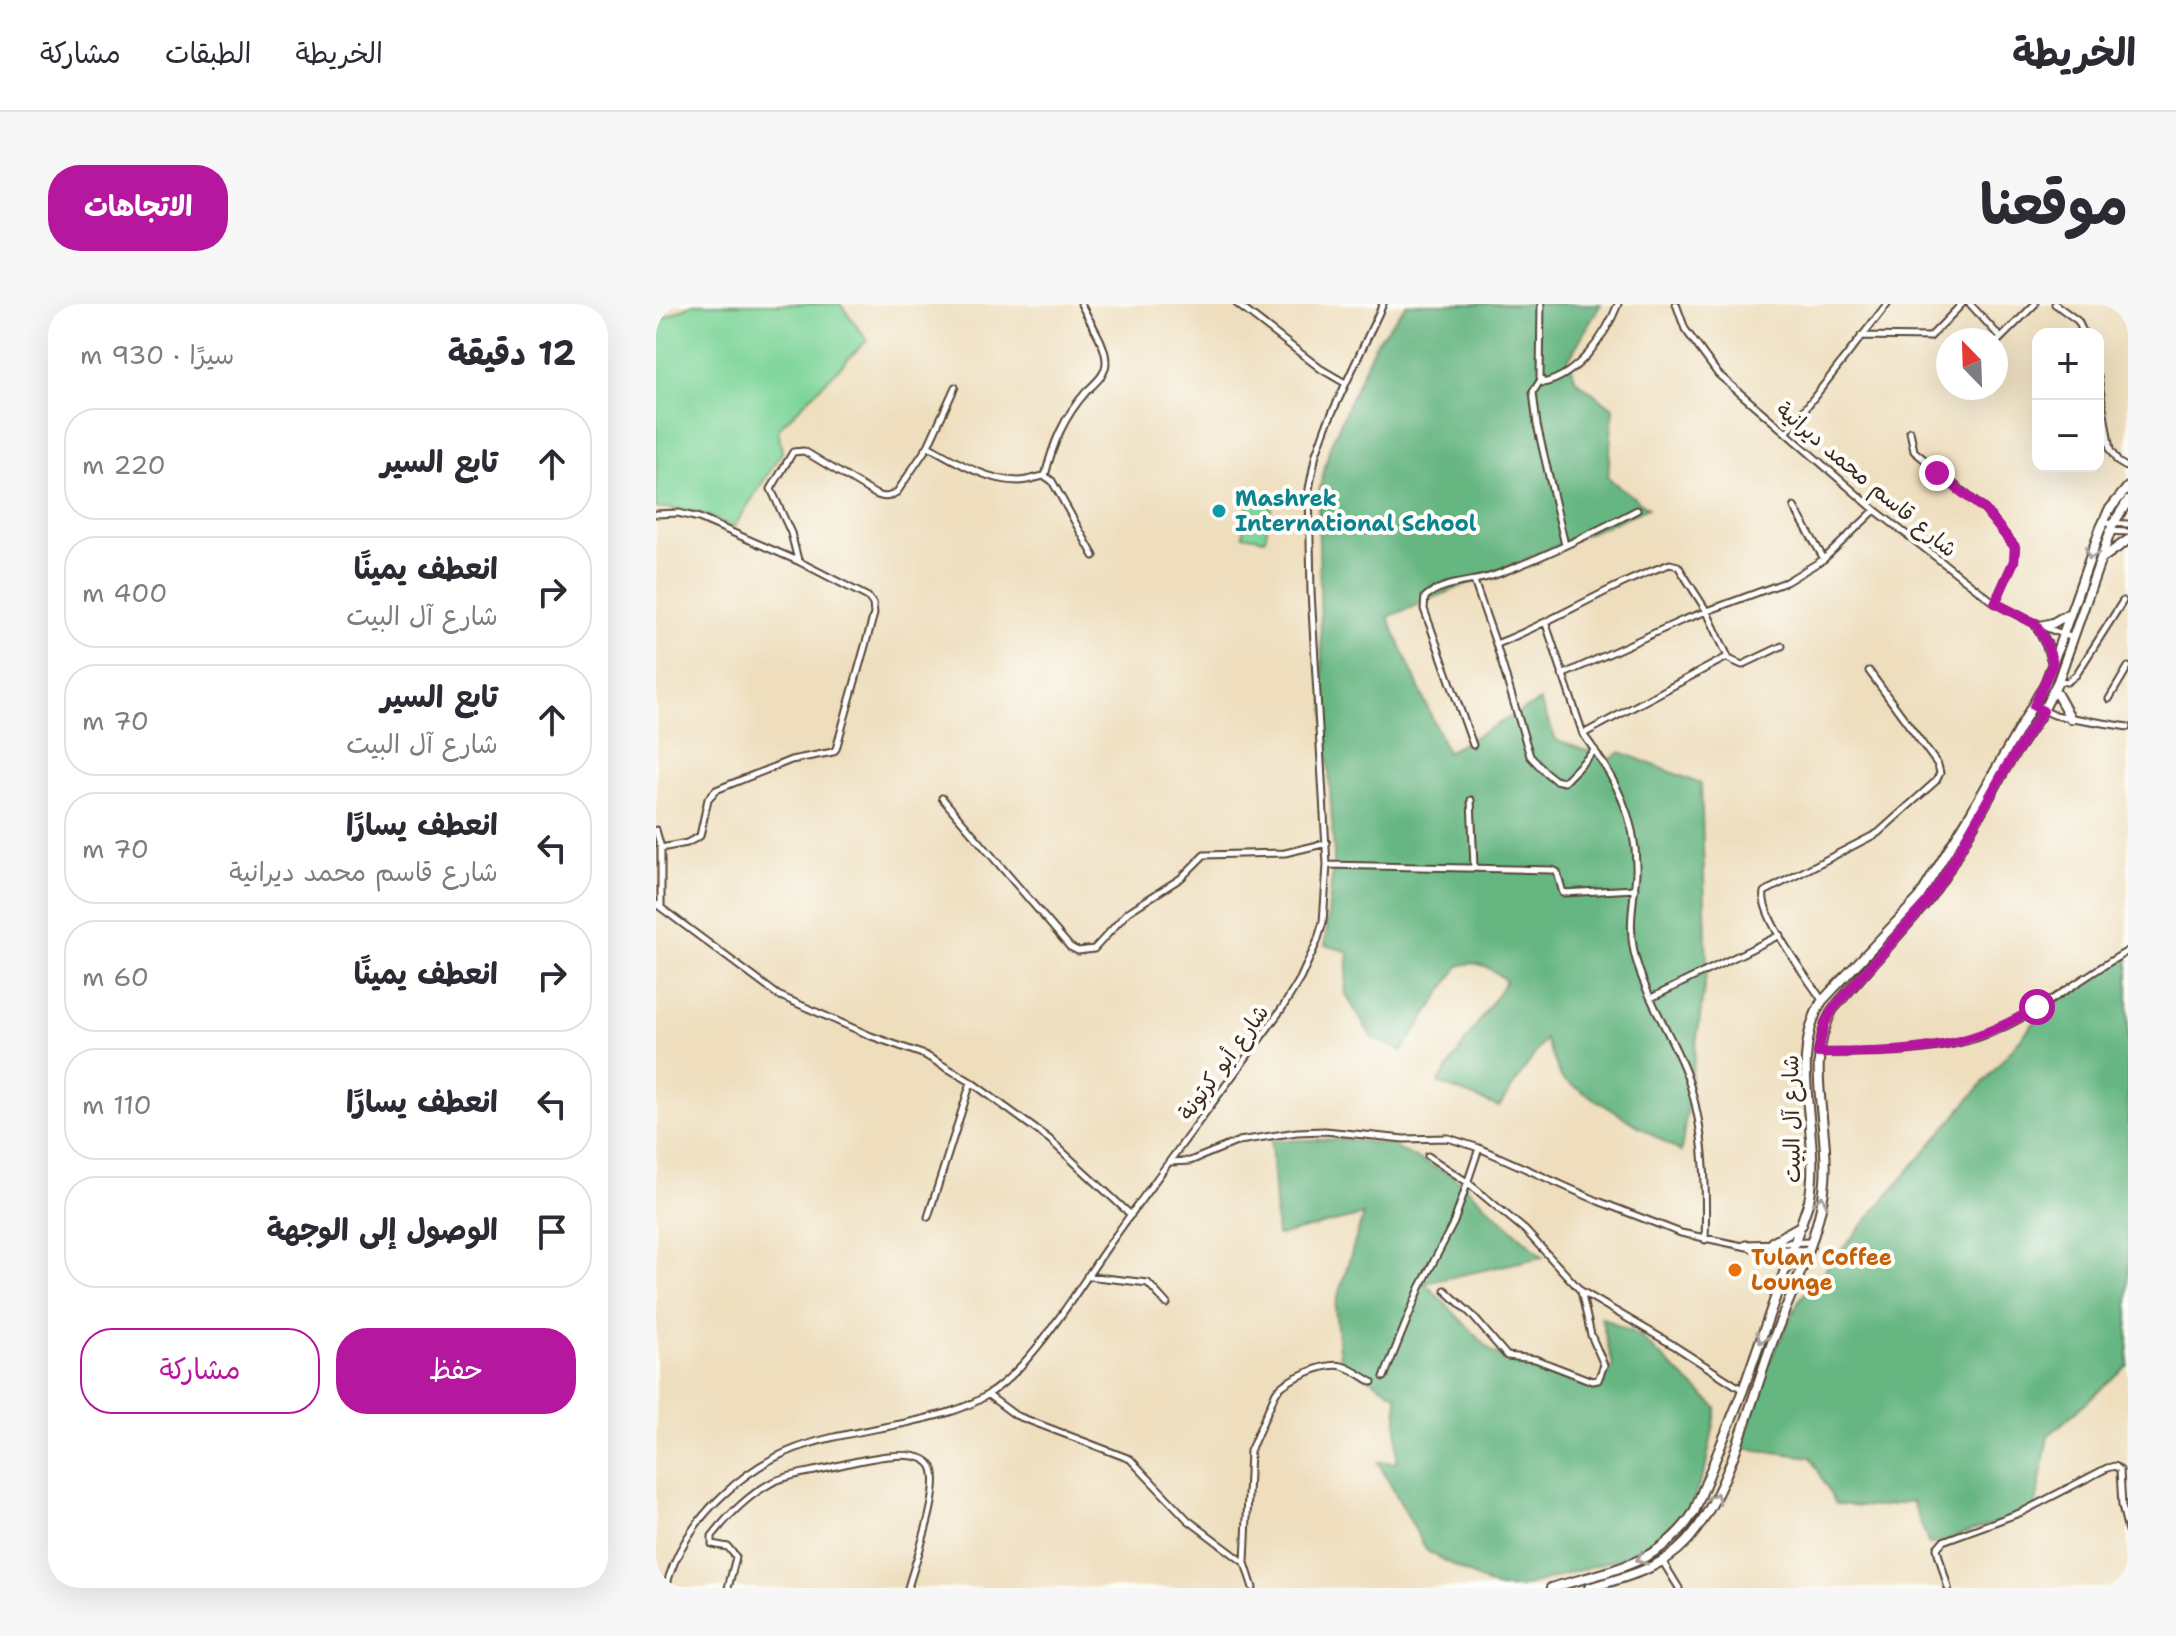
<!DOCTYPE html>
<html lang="ar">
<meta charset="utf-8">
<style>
body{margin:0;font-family:"Shantell Sans","Playpen Sans Arabic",sans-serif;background:#f7f7f7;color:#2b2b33;direction:rtl}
.controls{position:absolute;right:24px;top:24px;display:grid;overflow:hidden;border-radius:16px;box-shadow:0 8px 32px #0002}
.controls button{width:72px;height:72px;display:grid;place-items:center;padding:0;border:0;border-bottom:2px solid #e1e1e2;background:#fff;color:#2b2b33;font:40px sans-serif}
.compass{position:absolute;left:1280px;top:24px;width:72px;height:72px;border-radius:50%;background:#fff;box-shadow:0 8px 32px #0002;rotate:337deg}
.stop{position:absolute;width:24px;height:24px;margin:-18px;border:6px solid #b5179e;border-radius:50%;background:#fff}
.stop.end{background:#b5179e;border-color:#fff;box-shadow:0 2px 8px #0008}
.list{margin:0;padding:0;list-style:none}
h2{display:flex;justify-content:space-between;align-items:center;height:104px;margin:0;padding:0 32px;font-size:34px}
h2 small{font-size:26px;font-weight:400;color:#7c7c81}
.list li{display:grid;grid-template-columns:52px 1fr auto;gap:24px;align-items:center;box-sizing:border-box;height:112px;margin:0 16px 16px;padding:0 16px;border:2px solid #e1e1e2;border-radius:32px}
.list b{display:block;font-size:30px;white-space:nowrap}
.list p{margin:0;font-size:26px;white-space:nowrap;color:#7c7c81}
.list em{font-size:26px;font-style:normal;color:#7c7c81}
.actions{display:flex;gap:16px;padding:24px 32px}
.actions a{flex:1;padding:18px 0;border:2px solid #b5179e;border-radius:32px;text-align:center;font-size:28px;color:#b5179e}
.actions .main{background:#b5179e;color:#fff}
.icon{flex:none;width:44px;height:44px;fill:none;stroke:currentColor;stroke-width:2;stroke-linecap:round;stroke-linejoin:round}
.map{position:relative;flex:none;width:1472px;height:1284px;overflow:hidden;direction:ltr;border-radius:32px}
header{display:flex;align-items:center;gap:48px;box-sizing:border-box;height:112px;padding:0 40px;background:#fff;border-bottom:2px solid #e1e1e2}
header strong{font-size:38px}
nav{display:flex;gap:44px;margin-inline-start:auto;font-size:28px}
.intro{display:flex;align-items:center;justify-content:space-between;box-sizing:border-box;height:192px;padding:0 48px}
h1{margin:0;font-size:56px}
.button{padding:20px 36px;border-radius:32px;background:#b5179e;color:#fff;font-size:28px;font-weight:700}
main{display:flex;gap:48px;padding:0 48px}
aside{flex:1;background:#fff;border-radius:32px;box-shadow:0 8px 32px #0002}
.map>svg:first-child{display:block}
.green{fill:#7ed59a;stroke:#5c805c;stroke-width:2}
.forest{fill:#66b682;stroke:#507050;stroke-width:2}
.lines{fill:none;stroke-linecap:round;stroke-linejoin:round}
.street-casing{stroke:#564536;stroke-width:9}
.secondary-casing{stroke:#564536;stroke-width:12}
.street{stroke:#fff;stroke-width:5}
.secondary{stroke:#fff;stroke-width:8}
.oneway{stroke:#a79f9a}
.route{stroke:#b5179e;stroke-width:10}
.culture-dot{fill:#0f9aa8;stroke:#fdfcf7;stroke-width:3}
.food-dot{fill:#e8710a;stroke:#fdfcf7;stroke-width:3}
.labels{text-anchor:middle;stroke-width:8;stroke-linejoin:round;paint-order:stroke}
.street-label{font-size:22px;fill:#3b2a1e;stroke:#fdfcf7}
.culture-label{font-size:22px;font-weight:bold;fill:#0d838f;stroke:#fdfcf7;text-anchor:start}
.food-label{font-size:22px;font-weight:bold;fill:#c56008;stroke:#fdfcf7;text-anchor:start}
</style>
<header>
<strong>الخريطة</strong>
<nav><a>الخريطة</a><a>الطبقات</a><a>مشاركة</a></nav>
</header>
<div class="intro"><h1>موقعنا</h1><a class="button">الاتجاهات</a></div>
<main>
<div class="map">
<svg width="1472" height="1284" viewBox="0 0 1472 1284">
<rect width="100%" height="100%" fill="#fdfcf7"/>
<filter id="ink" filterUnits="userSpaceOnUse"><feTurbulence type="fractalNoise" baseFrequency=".0125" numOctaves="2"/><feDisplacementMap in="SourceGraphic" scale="16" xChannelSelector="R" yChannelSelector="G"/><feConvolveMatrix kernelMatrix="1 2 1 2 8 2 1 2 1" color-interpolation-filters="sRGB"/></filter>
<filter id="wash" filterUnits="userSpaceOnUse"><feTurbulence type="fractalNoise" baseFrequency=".006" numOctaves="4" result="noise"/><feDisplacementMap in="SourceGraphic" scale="32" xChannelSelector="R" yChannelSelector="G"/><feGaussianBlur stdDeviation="1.8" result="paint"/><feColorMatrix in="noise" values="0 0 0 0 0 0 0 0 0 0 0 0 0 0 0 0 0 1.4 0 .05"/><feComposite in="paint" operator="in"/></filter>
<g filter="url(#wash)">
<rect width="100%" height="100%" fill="#eedebd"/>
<path class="green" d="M37,0H184L211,36L122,125L126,148L78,223C47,210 35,203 0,204V18Z
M595,190L617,194L609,235L587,231Z"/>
<path class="forest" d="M751,0H945L912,56L920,76L957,104L952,174L992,204L732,313L791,448L884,397L900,436L954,455L965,448L1045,480L1051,663L1025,848L906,775L889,735L843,803L782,779L850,677C836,664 822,655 803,662L746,747L716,734L689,689L693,648L669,641L678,552L665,338L662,192L674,142L719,40Z
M1472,652V1061L1392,1132L1379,1206L1273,1241L1256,1197L1222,1203L1180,1200L1155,1153L1085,1144L1111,1063L1144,995L1399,694Z
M689,835L734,841L800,874L887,953L769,979L837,1049L941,1085L957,1062L945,1013L982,1031L1061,1104L1049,1166L1031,1210L984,1248L864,1284H839L771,1247L722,1158H741V1092L684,1056L679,1003L707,911L621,932L615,837Z"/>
</g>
<g filter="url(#ink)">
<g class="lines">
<g class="street-casing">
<path id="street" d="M581,0L665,65L689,79
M885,0L884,73L887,79C922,72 950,31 962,0
M1020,0L1029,25L1062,70L1219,206L1339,299L1375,318L1417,334
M1314,0L1345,34L1340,39
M1399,0L1422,17L1428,30
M1205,32L1274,33L1306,0
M1345,34L1379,0
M1442,73L1454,146L1462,158L1472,164
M884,77L877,88L881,121L909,241
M1254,127L1258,147L1329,206L1359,243L1358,257L1339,299
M1131,128L1231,0
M272,142C299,157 331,177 363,177C372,177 380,173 389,172
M389,172C397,139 408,113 430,88C439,79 450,71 450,58C450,39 433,17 425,0
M389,172L396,177L438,252
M1138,203L1168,255
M0,210L22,209L43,214L142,257L212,293L217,300L218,310L180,445L177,448L135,456L60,486L52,495L44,532L31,539L5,544
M1447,219L1472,220
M1452,227L1472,228
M142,256L135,229L115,185L137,148L148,147L219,190C228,194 232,194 241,188L272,142L299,83
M818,277L840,340L874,452L889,468L899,476L908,478L939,446
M890,320L927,430L1071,353
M840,340C900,317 953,281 1014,260L1022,262L1050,306L1073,355L1086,361L1126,342
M906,371L1027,316L1130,278L1168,255L1219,206
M1403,377L1411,378L1420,371L1467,297
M1453,395L1472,363
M1378,402L1398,411L1472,423
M927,430C958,472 982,515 980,569C978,596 972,621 978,648C988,692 1016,730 1031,772C1049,823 1051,882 1049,936
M817,441L768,305L769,293C787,277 817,279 839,271C888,253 935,230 981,206
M286,494L414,643L422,647L438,645L472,608L525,574L548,551L629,549L671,539
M815,496L818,563
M0,526L5,544V602
M671,561L896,566L901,568L907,589L979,585
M0,600L122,691L215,732L269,751L315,778L393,835L475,911
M995,694L1124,631
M1166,696C1152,675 1103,611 1108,588L1222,529L1280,477L1284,469L1282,461L1213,367
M1162,749C1220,749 1285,750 1339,727C1386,707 1427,672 1472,647
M772,852L811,878L869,926L925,987L1017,1041L1087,1086
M514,858L534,857L583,837L641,828L669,827L748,835L792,834L823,844L942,897L1025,929L1096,944L1151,946
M272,913L315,778
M1089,940L1154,938
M431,972L492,979L511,1000
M789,986L815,1010L851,1052L879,1055L936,1077L942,1076L948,1061L935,1031L925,987
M728,1073L764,984L798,918L823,844
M332,1091L359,1111L474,1155L532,1216L589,1259L597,1284
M589,1258L594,1147L620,1088C630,1075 670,1058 686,1062C697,1065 707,1073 716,1078
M1007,1258L1023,1284
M10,1284C18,1249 40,1216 66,1192C125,1135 178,1134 254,1118C280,1112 305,1107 328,1093C378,1063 421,985 455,938C511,859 570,782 627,703L644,675L661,638L667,618L671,561L655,288L653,185L660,150L670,122L727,0
M72,1284L80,1253L72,1243L56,1240V1232C71,1213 93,1191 115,1179C130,1171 151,1169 168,1165C189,1160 267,1137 277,1165C285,1189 259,1258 252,1284
M1292,1284L1282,1249L1281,1244L1287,1237L1366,1208L1451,1164L1459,1162L1464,1166L1466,1202L1472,1227"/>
</g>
<g class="secondary-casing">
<path id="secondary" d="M1445,255L1472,236
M1380,320L1391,341L1397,359
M1384,322L1397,319L1414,309
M1398,385L1415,415
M1116,938L1146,921
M1116,945L1131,965
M895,1284C951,1267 1005,1261 1038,1208L1087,1086L1153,897C1167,832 1130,758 1166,697L1263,594L1315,509L1390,378L1444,226L1453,206L1472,183
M933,1284C968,1273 1004,1266 1030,1238C1071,1195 1095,1096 1116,1039C1135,987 1164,933 1169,878C1174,819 1147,760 1177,705L1270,599L1290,570L1352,460L1387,407L1402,377L1457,220L1472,197"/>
</g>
<use href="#street" class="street"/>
<use href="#secondary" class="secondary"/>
</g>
<defs><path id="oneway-chevron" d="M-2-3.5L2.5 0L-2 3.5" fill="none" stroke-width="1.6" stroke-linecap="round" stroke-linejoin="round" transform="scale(2)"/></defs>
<g class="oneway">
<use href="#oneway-chevron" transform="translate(1435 250) rotate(110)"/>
<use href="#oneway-chevron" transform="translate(1165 897) rotate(-79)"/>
<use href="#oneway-chevron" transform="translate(1106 1034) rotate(110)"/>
<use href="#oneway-chevron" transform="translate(1059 1194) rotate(-67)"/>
<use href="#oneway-chevron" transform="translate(985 1255) rotate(157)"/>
</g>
</g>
<g class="lines" filter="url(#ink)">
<path class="route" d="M1281,169L1329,206L1359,243L1358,257L1339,299L1380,320L1391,341L1397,359L1378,402L1387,407L1352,460L1290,570L1270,599L1177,705L1169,719L1162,749C1246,748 1308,749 1381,703"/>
</g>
<circle class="culture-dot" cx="563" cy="207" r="8"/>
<circle class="food-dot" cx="1079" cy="966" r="8"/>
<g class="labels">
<g class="street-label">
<text transform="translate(1211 175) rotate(40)" y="8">شارع قاسم محمد ديرانية</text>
<text transform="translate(567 758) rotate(-54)" y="8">شارع أبو كرتونة</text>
<text transform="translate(1135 815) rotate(-91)" y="8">شارع آل البيت</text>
</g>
<g class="culture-label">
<text x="579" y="202">Mashrek<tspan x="579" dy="25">International School</tspan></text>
</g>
<g class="food-label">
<text x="1095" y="961">Tulan Coffee<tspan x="1095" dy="25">Lounge</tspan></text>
</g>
</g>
</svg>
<div class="controls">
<button>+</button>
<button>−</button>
</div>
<svg class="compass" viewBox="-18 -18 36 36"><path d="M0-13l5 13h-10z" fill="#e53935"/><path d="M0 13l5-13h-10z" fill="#7c7c81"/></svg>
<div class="stop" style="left:1381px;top:703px"></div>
<div class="stop end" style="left:1281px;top:169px"></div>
</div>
<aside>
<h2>12 دقيقة<small>سيرًا · 930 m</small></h2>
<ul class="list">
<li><svg class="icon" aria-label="ahead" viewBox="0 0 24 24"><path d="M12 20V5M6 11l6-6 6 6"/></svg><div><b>تابع السير</b></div><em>220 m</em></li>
<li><svg class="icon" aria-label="right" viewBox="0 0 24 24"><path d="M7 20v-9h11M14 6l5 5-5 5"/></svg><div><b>انعطف يمينًا</b><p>شارع آل البيت</p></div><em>400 m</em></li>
<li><svg class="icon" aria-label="ahead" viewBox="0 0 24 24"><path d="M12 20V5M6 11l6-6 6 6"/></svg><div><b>تابع السير</b><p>شارع آل البيت</p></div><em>70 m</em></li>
<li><svg class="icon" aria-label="left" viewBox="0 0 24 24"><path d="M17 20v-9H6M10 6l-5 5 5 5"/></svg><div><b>انعطف يسارًا</b><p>شارع قاسم محمد ديرانية</p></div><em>70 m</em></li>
<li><svg class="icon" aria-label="right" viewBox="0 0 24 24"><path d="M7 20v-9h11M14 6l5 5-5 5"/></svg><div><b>انعطف يمينًا</b></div><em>60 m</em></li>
<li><svg class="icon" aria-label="left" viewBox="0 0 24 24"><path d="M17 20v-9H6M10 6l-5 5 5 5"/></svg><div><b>انعطف يسارًا</b></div><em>110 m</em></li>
<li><svg class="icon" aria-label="arrive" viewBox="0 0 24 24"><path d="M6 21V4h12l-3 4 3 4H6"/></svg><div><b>الوصول إلى الوجهة</b></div></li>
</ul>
<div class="actions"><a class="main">حفظ</a><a>مشاركة</a></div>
</aside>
</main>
